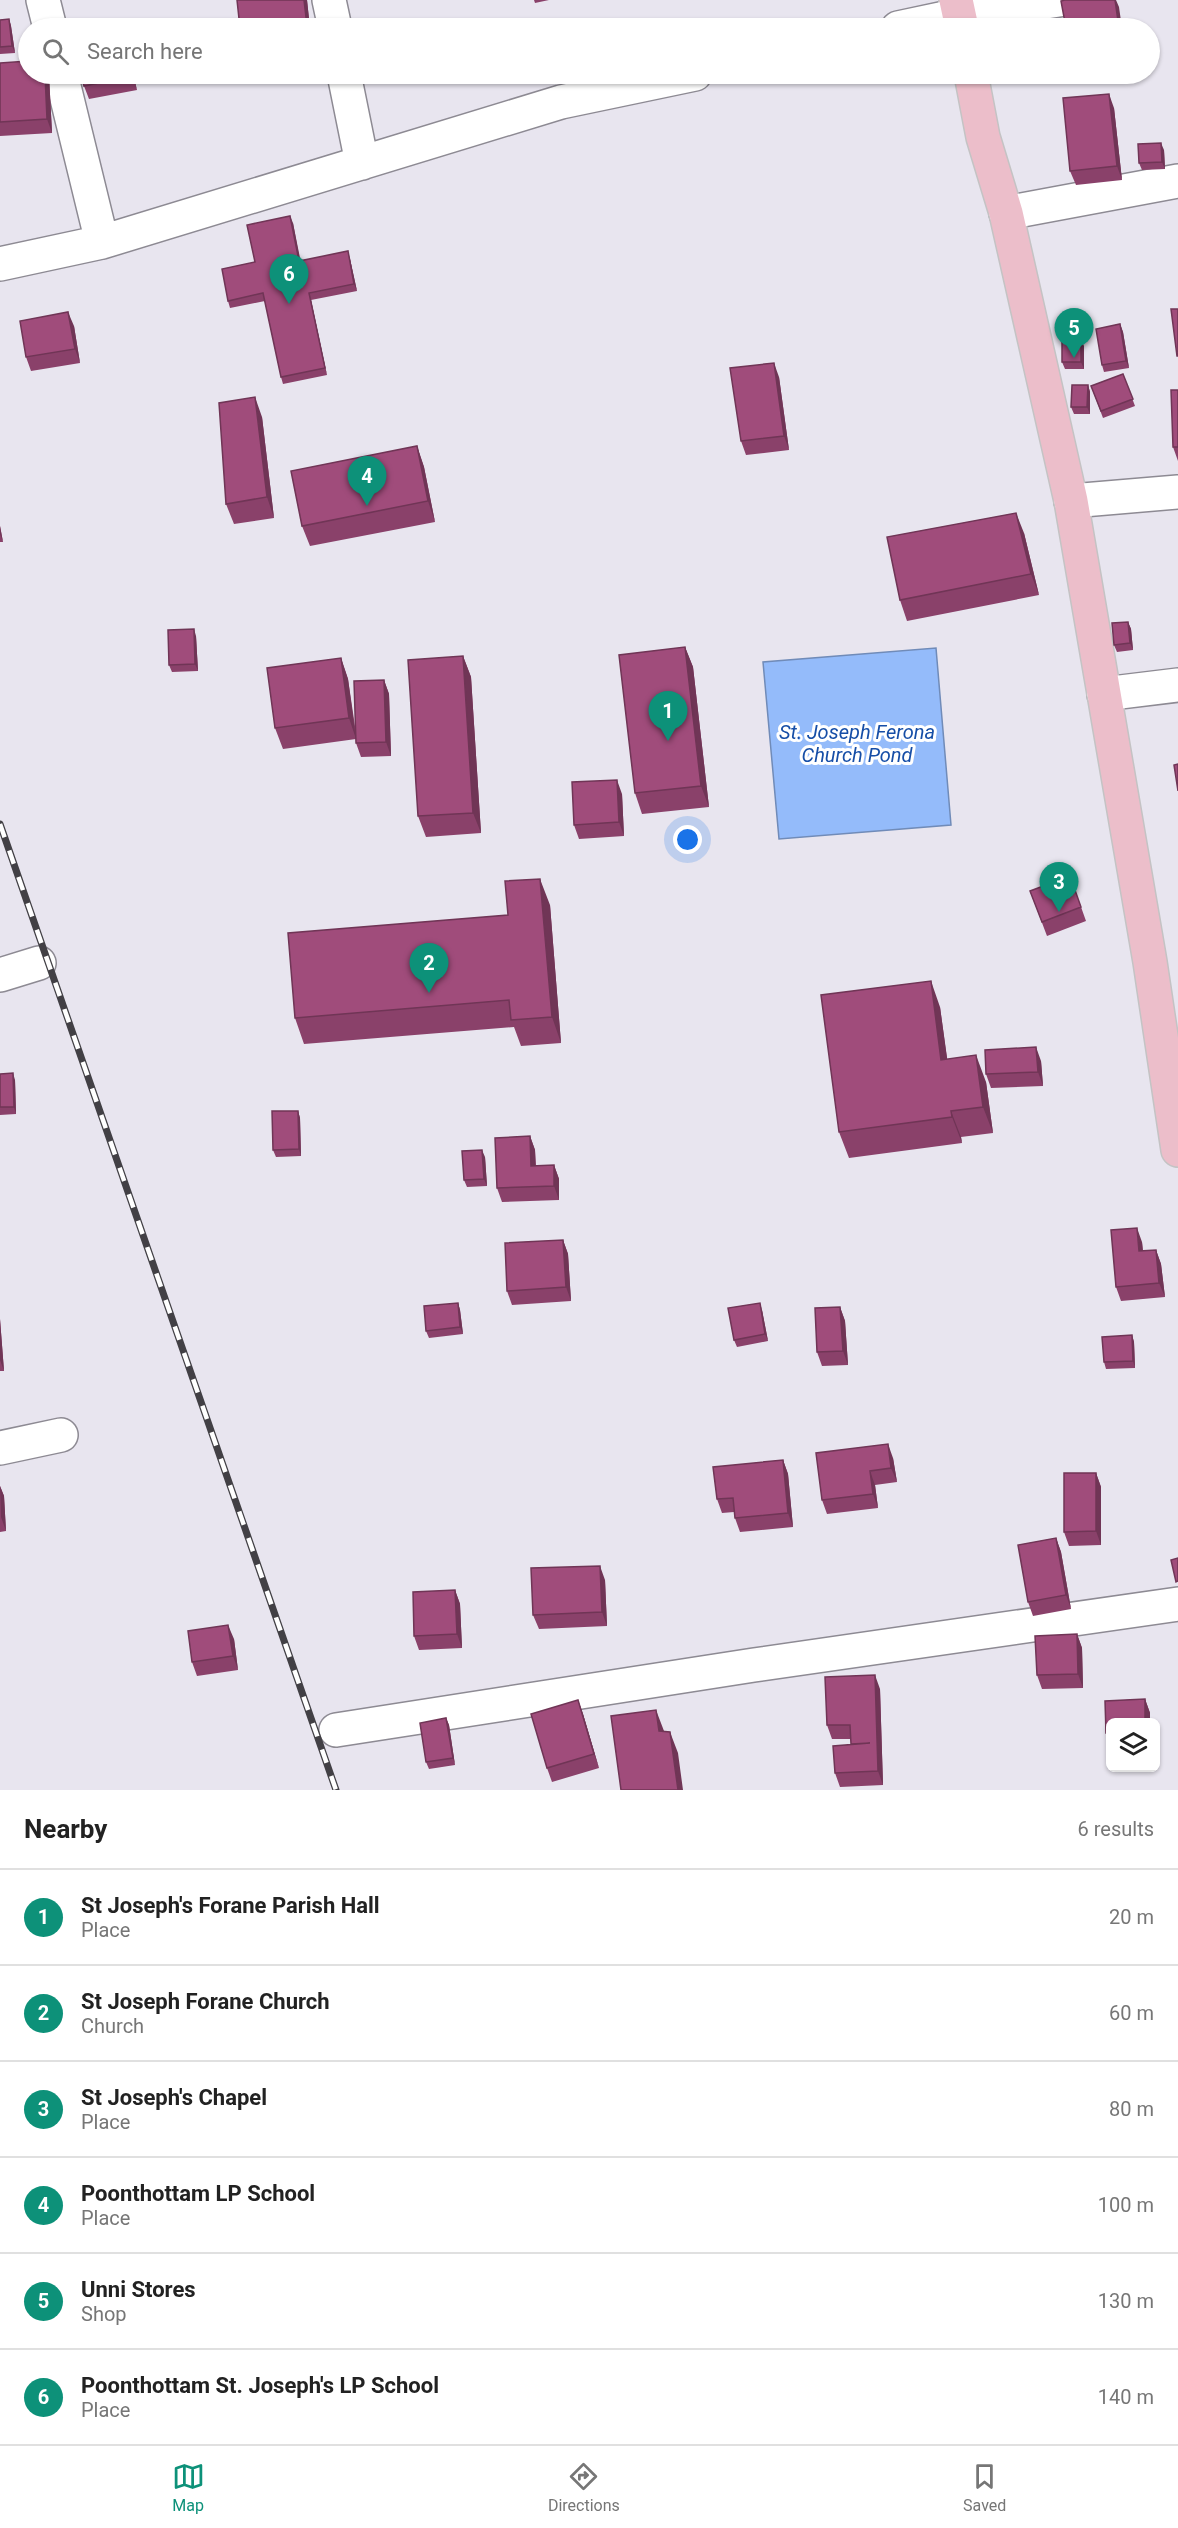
<!DOCTYPE html>
<style>
body{margin:0;font-family:Roboto,sans-serif;background:#f2f2f2;color:#222}
.controls{position:absolute;right:18px;bottom:18px;display:grid;overflow:hidden;border-radius:9px;box-shadow:0 2px 4px #0004}
.controls button{width:54px;height:54px;display:grid;place-items:center;padding:0;border:0;border-bottom:2px solid #e0e0e0;background:#fff;color:#222;font:30px sans-serif}
.you{position:absolute;left:688px;top:840px;width:21px;height:21px;margin:-15px;border:4px solid #fff;border-radius:50%;background:#1a73e8;box-shadow:0 0 0 9px #1a73e833}
.badge{display:grid;place-items:center;width:39px;height:39px;border-radius:50%;background:#0d9179;color:#fff;font-size:20px;font-weight:700}
.pin{position:absolute;translate:-50% -50px;filter:drop-shadow(0 2px 3px #0008)}
.pin::after{content:'';position:absolute;top:32px;width:21px;height:18px;background:inherit;clip-path:polygon(0 0,100% 0,50% 100%)}
.list{margin:0;padding:0;list-style:none}
h2{display:flex;justify-content:space-between;align-items:center;height:78px;margin:0;padding:0 24px;font-size:26px}
h2 small{font-size:20px;font-weight:400;color:#767676}
.list li{display:grid;grid-template-columns:39px 1fr auto;gap:18px;align-items:center;box-sizing:border-box;height:96px;padding:0 24px;border-top:2px solid #e0e0e0}
.list b{display:block;font-size:22px;white-space:nowrap}
.list p{margin:0;font-size:20px;white-space:nowrap;color:#767676}
.list em{font-size:20px;font-style:normal;color:#767676}
.icon{flex:none;width:33px;height:33px;fill:none;stroke:currentColor;stroke-width:2;stroke-linecap:round;stroke-linejoin:round}
.map{position:relative;flex:none;width:1178px;height:1790px;overflow:hidden}
.search{position:absolute;background:#fff;box-shadow:0 2px 4px #0004;left:18px;right:18px;top:18px;height:66px;display:flex;align-items:center;gap:15px;box-sizing:border-box;padding:0 21px;border-radius:33px;color:#767676;font-size:22px}
.sheet{height:654px;background:#fff}
nav{display:flex;justify-content:space-around;align-items:center;box-sizing:border-box;height:84px;border-top:2px solid #e0e0e0;background:#fff;font-size:16px;color:#767676}
nav a{display:grid;justify-items:center;gap:3px}
nav .on{color:#0d9179}
.map>svg:first-child{display:block}
.water{fill:#94bbfa;stroke:#708bb8;stroke-width:1.5}
.lines{fill:none;stroke-linecap:round;stroke-linejoin:round}
.minor-casing{stroke:#8d8a93;stroke-width:36}
.major-casing{stroke:#c4c3c4;stroke-width:36}
.minor{stroke:#fff;stroke-width:33}
.major{stroke:#ecbeca;stroke-width:33}
.rail-casing{stroke:#424045;stroke-width:7}
.rail{stroke:#fff;stroke-width:4.5;stroke-dasharray:14;stroke-linecap:butt}
.wall{fill:#8a416a}
.shaded-wall{fill:#703556}
.building{fill:#a04c7b;stroke:#703556;stroke-width:1.5}
.labels{text-anchor:middle;stroke-width:6;stroke-linejoin:round;paint-order:stroke}
.water-label{font-size:20px;font-style:italic;fill:#164ea7;stroke:#fff}
</style>
<div class="map">
<svg width="1178" height="1790" viewBox="0 0 1178 1790">
<rect width="100%" height="100%" fill="#e8e5ef"/>
<path class="water" d="M936,648L951,825L779,839L763,662Z"/>
<g class="lines">
<g class="minor-casing">
<path id="minor" d="M43,0L50,28
M329,0L335,28
M898,28L959,15L1059,0
M61,74L102,242
M344,74L362,163
M1006,213L1178,181
M0,264L102,242L561,102L695,74
M1071,501L1178,492
M1104,694L1178,685
M0,975L39,963
M0,1448L61,1435
M336,1730L754,1665L1178,1604"/>
</g>
<g class="major-casing">
<path id="major" d="M956,0L962,28
M971,74L983,137L1006,213L1071,501L1150,962L1178,1150"/>
</g>
<use href="#minor" class="minor"/>
<use href="#major" class="major"/>
<g class="rail-casing">
<path id="rail" d="M0,824L336,1790"/>
</g>
<use href="#rail" class="rail"/>
</g>
<path class="wall" d="M307,0L310,28H240Z
M534,0H549L535,3Z
M9,19L11,26L15,53L0,54V20Z
M0,63L49,75L52,133L0,136Z
M81,74H133L137,90L89,99L84,86Z
M1114,108L1122,180L1076,185L1070,171Z
M1164,150L1165,169L1142,170L1139,163Z
M293,223L300,261L350,259L357,291L311,300L327,375L283,384L281,377L265,301L230,308L228,301L255,262Z
M1120,324L1123,332L1129,368L1104,372L1102,365Z
M74,326L80,363L31,371L26,357Z
M1084,346V369H1065L1062,362Z
M1123,374L1135,406L1103,418L1091,386Z
M779,377L789,450L746,455L741,441Z
M1088,385L1090,392V414H1074L1071,407Z
M1178,390V461L1173,447Z
M262,417L274,518L234,524L226,504Z
M417,446L424,467L435,522L310,546L302,526Z
M0,526L3,542H0Z
M1024,533L1039,595L907,621L900,600Z
M1128,622L1131,629L1133,650L1117,652L1114,645Z
M196,636L198,671L172,672L169,665Z
M685,647L693,667L709,807L642,814L635,793Z
M463,656L471,677L481,833L426,837L418,816Z
M341,658L348,679L356,733L384,680L389,694L391,756L361,757L356,743V739L283,749L275,728Z
M622,794L624,836L579,839L574,825Z
M1070,876L1086,921L1047,936L1030,891Z
M550,905L561,1043L521,1046L514,1027L304,1044L295,1018L508,915Z
M940,1007L947,1059L986,1082L993,1133L961,1137L962,1143L849,1158L839,1132Z
M1041,1061L1043,1086L991,1088L986,1074Z
M0,1074L15,1080L16,1114L0,1115Z
M298,1111L300,1118L301,1156L276,1157L273,1150Z
M530,1136L535,1150L536,1166L554,1165L559,1179V1200L502,1202L497,1188Z
M485,1157L487,1186L467,1187L464,1180Z
M563,1240L568,1254L571,1301L512,1305L507,1291Z
M1142,1242L1143,1251L1156,1250L1161,1264L1165,1297L1121,1301L1116,1287Z
M458,1303L460,1310L463,1334L429,1338L426,1331Z
M840,1307L845,1321L848,1365L822,1366L817,1352Z
M762,1310L768,1341L737,1347L734,1340Z
M0,1319L4,1371H0Z
M1132,1335L1134,1342L1135,1368L1106,1369L1104,1362Z
M893,1458L897,1482L875,1485L878,1508L827,1514L822,1500Z
M783,1460L788,1474L793,1527L740,1532L735,1518L734,1512L722,1513L717,1499Z
M1096,1473L1101,1487V1545L1069,1546L1064,1532Z
M0,1486L4,1496L6,1531L0,1532Z
M1056,1538L1061,1552L1071,1609L1033,1616L1028,1602Z
M605,1580L607,1626L539,1629L533,1615Z
M455,1590L460,1604L462,1648L419,1650L414,1636Z
M1077,1634L1082,1648L1083,1688L1042,1689L1037,1675Z
M234,1639L238,1670L197,1676L192,1662Z
M880,1689L883,1785L840,1787L835,1773L851,1745V1739H832L827,1725Z
M1145,1699L1150,1713V1722H1110V1744L1106,1733L1105,1701Z
M578,1700L583,1714L599,1768L552,1782L547,1768Z
M446,1718L449,1725L455,1765L429,1769L426,1762Z"/>
<path class="shaded-wall" d="M304,0H307L310,28H308L307,26Z
M1115,0H1116L1119,7L1122,28H1119Z
M9,19L11,26L15,53L12,46Z
M45,74H49V75L52,133L47,119Z
M131,74H133L137,90L132,76Z
M1109,94L1114,108L1122,180L1117,166Z
M1161,143L1164,150L1165,169L1162,162Z
M290,216L293,223L302,268L299,261Z
M348,251L350,259L357,291L354,284Z
M309,293L311,300L327,375L325,368Z
M68,312L74,326L80,363L75,349Z
M1120,324L1123,332L1129,368L1126,361Z
M1081,339L1084,346V369L1081,362Z
M774,363L779,377L789,450L784,436Z
M1088,385L1090,392V414L1087,407Z
M255,397L262,417L274,518L267,497Z
M417,446L424,467L435,522L428,501Z
M1016,513L1024,533L1039,595L1031,574Z
M0,526L3,542L0,534Z
M1128,622L1131,629L1133,650L1130,643Z
M194,629L196,636L198,671L195,664Z
M685,647L693,667L709,807L701,786Z
M463,656L471,677L481,833L473,813Z
M341,658L348,679L356,739L349,718Z
M384,680L389,694L391,756L386,742Z
M617,780L622,794L624,836L619,822Z
M540,879L550,905L561,1043L552,1017Z
M931,981L940,1007L951,1086L941,1060Z
M1036,1047L1041,1061L1043,1086L1038,1072Z
M976,1055L986,1082L993,1133L983,1107Z
M13,1073L15,1080L16,1114L14,1107Z
M298,1111L300,1118L301,1156L299,1149Z
M951,1111L961,1137L962,1143L952,1117Z
M530,1136L535,1150L536,1180L531,1166Z
M482,1150L485,1157L487,1186L484,1179Z
M554,1165L559,1179V1200L554,1186Z
M1137,1228L1142,1242L1144,1265L1139,1251Z
M563,1240L568,1254L571,1301L566,1287Z
M1156,1250L1161,1264L1165,1297L1159,1283Z
M458,1303L460,1310L463,1334L460,1327Z
M760,1303L762,1310L768,1341L765,1334Z
M840,1307L845,1321L848,1365L843,1351Z
M0,1319L4,1371L0,1360Z
M1132,1335L1134,1342L1135,1368L1133,1361Z
M888,1444L893,1458L897,1482L891,1468Z
M783,1460L788,1474L793,1527L788,1513Z
M870,1471L875,1485L878,1508L873,1494Z
M1096,1473L1101,1487V1545L1096,1531Z
M0,1486L4,1496L6,1531L1,1517Z
M1056,1538L1061,1552L1071,1609L1066,1595Z
M600,1566L605,1580L607,1626L602,1612Z
M455,1590L460,1604L462,1648L457,1634Z
M228,1625L234,1639L238,1670L233,1656Z
M1077,1634L1082,1648L1083,1688L1078,1674Z
M875,1675L880,1689L883,1785L878,1771Z
M1145,1699L1150,1713V1722H1145Z
M578,1700L583,1714L599,1768L594,1754Z
M656,1710L664,1731H659Z
M446,1718L449,1725L455,1765L453,1758Z
M670,1732L678,1753L683,1790H678Z"/>
<path class="building" d="M237,0H304L307,26L283,28H240Z
M1065,0H1115L1119,28H1066L1061,1Z
M9,19L12,46L0,47V20Z
M28,61V74H45L47,119L0,122V63Z
M81,74H131L132,76L84,86Z
M1109,94L1117,166L1070,171L1063,98Z
M1161,143L1162,162L1139,163L1138,144Z
M290,216L299,261L348,251L354,284L309,293L325,368L281,377L263,293L228,301L222,269L255,262L247,225Z
M1171,309H1178V356H1177Z
M68,312L75,349L26,357L20,321Z
M1120,324L1126,361L1102,365L1096,329Z
M1062,339H1081V362H1062Z
M774,363L784,436L741,441L730,368Z
M1123,374L1133,399L1101,411L1091,386Z
M1072,385H1088L1087,407H1071Z
M1171,390H1178V447H1173Z
M255,397L267,497L226,504L219,403Z
M417,446L428,501L302,526L291,471Z
M1016,513L1031,574L900,600L887,537Z
M1128,622L1130,643L1114,645L1112,623Z
M194,629L195,664L169,665L168,630Z
M685,647L701,786L635,793L619,655Z
M463,656L473,813L418,816L408,660Z
M341,658L349,718L275,728L267,668Z
M384,680L386,742L356,743L354,681Z
M1178,764V791L1174,765Z
M617,780L619,822L574,825L572,782Z
M1070,876L1081,907L1042,922L1030,891Z
M540,879L552,1017L511,1020L509,1000L295,1018L288,933L508,915L505,881Z
M931,981L941,1060L976,1055L983,1107L951,1111L952,1117L839,1132L821,995Z
M1036,1047L1038,1072L986,1074L985,1050Z
M13,1073L14,1107H0V1074Z
M272,1111H298L299,1149L273,1150Z
M530,1136L531,1166L554,1165V1186L497,1188L495,1138Z
M482,1150L484,1179L464,1180L462,1151Z
M1137,1228L1139,1251L1156,1250L1159,1283L1116,1287L1111,1230Z
M563,1240L566,1287L507,1291L505,1243Z
M458,1303L460,1327L426,1331L424,1306Z
M760,1303L765,1334L734,1340L728,1308Z
M840,1307L843,1351L817,1352L815,1308Z
M1132,1335L1133,1361L1104,1362L1102,1337Z
M888,1444L891,1468L870,1471L873,1494L822,1500L816,1453Z
M783,1460L788,1513L735,1518L733,1498L717,1499L713,1467Z
M1064,1473H1096V1531L1064,1532Z
M1056,1538L1066,1595L1028,1602L1018,1545Z
M1178,1558V1581L1176,1582L1171,1560Z
M600,1566L602,1612L533,1615L531,1568Z
M455,1590L457,1634L414,1636L413,1592Z
M228,1625L233,1656L192,1662L188,1631Z
M1077,1634L1078,1674L1037,1675L1035,1636Z
M875,1675L878,1771L835,1773L833,1746L870,1743L851,1744L850,1725H827L825,1677Z
M1145,1699V1722H1110V1733H1106L1105,1701Z
M578,1700L594,1754L547,1768L531,1714Z
M656,1710L659,1731L670,1732L678,1790H621L611,1716Z
M446,1718L453,1758L426,1762L420,1723Z"/>
<g class="labels">
<g class="water-label">
<text x="857" y="739">St. Joseph Ferona<tspan x="857" dy="23">Church Pond</tspan></text>
</g>
</g>
</svg>
<div class="controls">
<button><svg class="icon" aria-label="layers" viewBox="0 0 24 24"><path d="M12 4l9 5-9 5-9-5zM3 14l9 5 9-5"/></svg></button>
</div>
<div class="you"></div>
<div class="pin badge" style="left:668px;top:741px">1</div>
<div class="pin badge" style="left:429px;top:993px">2</div>
<div class="pin badge" style="left:1059px;top:912px">3</div>
<div class="pin badge" style="left:367px;top:506px">4</div>
<div class="pin badge" style="left:1074px;top:358px">5</div>
<div class="pin badge" style="left:289px;top:304px">6</div>
<div class="search"><svg class="icon" aria-label="search" viewBox="0 0 24 24"><circle cx="10" cy="10" r="6"/><path d="M15 15l6 6"/></svg>Search here</div>
</div>
<section class="sheet">
<h2>Nearby<small>6 results</small></h2>
<ul class="list">
<li><span class="badge">1</span><div><b>St Joseph's Forane Parish Hall</b><p>Place</p></div><em>20 m</em></li>
<li><span class="badge">2</span><div><b>St Joseph Forane Church</b><p>Church</p></div><em>60 m</em></li>
<li><span class="badge">3</span><div><b>St Joseph's Chapel</b><p>Place</p></div><em>80 m</em></li>
<li><span class="badge">4</span><div><b>Poonthottam LP School</b><p>Place</p></div><em>100 m</em></li>
<li><span class="badge">5</span><div><b>Unni Stores</b><p>Shop</p></div><em>130 m</em></li>
<li><span class="badge">6</span><div><b>Poonthottam St. Joseph's LP School</b><p>Place</p></div><em>140 m</em></li>
</ul>
</section>
<nav>
<a class="on"><svg class="icon" aria-label="map" viewBox="0 0 24 24"><path d="M3 6l6-2 6 2 6-2v14l-6 2-6-2-6 2zM9 4v14M15 6v14"/></svg>Map</a>
<a><svg class="icon" aria-label="directions" viewBox="0 0 24 24"><path d="M12 3l9 9-9 9-9-9zM9 14v-3h6M13 9l2 2-2 2"/></svg>Directions</a>
<a><svg class="icon" aria-label="saved" viewBox="0 0 24 24"><path d="M7 4h10v16l-5-4-5 4z"/></svg>Saved</a>
</nav>
